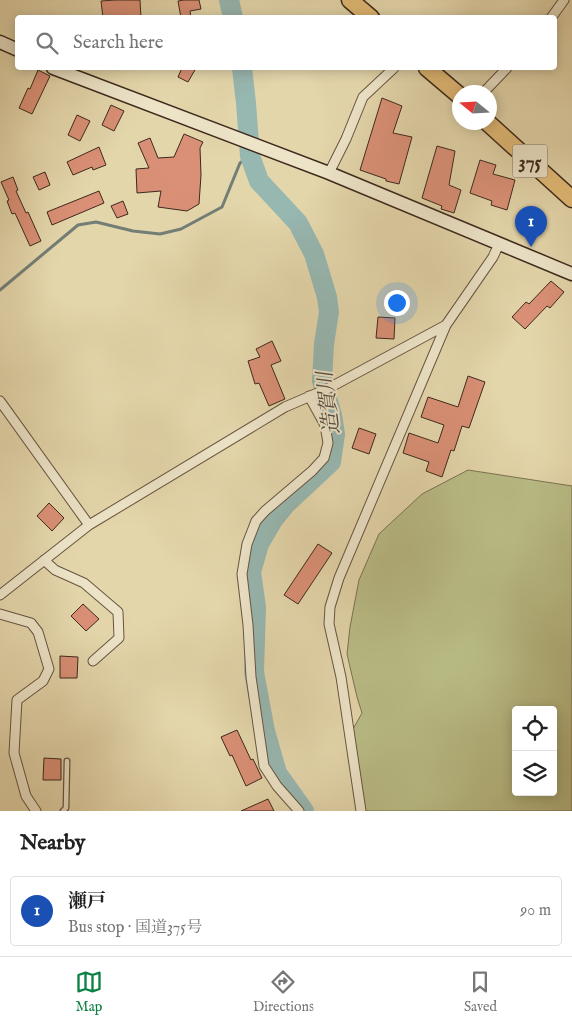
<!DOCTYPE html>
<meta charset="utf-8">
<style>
body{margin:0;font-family:"IM FELL English","Noto Serif JP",serif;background:#f2f2f2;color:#222}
.controls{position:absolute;right:15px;bottom:15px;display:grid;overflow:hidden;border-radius:5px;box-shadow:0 2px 12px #0003}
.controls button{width:45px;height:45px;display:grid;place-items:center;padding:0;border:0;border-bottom:1px solid #e0e0e0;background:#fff;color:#222;font:25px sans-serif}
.compass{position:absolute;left:452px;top:85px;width:45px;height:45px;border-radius:50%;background:#fff;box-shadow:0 2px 12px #0003;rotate:288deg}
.you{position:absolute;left:396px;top:302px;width:18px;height:18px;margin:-12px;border:4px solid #fff;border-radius:50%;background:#1a73e8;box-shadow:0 0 0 8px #1a73e833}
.badge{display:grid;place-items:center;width:32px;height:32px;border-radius:50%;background:#0b8043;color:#fff;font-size:16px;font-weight:700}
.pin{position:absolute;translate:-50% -41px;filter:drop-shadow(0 1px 2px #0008)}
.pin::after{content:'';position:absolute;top:26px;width:18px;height:15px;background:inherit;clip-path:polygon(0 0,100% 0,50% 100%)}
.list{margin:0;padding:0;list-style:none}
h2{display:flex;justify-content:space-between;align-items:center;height:65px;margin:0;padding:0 20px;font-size:21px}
h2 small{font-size:16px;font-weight:400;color:#767676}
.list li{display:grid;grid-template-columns:32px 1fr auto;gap:15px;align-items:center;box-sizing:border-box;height:70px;margin:0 10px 10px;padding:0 10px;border:1px solid #e0e0e0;border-radius:5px}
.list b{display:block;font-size:19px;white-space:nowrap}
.list p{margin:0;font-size:16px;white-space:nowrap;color:#767676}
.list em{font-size:16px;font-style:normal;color:#767676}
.icon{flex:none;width:28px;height:28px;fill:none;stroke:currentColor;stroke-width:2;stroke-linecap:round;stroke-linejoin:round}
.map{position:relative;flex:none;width:572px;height:811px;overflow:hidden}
.search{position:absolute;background:#fff;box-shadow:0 2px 12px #0003;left:15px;right:15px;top:15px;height:55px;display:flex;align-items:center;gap:12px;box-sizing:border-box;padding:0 18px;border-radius:5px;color:#767676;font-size:19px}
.sheet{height:145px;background:#fff}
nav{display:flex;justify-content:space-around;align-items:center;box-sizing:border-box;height:70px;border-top:1px solid #e0e0e0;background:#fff;font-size:14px;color:#767676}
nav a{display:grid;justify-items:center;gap:2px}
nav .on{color:#0b8043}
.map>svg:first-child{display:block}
.green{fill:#b9bc86;stroke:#7b7252;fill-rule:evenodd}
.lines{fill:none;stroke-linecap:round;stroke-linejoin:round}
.stream{stroke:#737e76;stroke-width:3}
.river{stroke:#97b7b1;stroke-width:20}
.building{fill:#da9076;stroke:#3d291d}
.lane-casing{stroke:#675440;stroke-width:7}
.street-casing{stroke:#675440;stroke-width:11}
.secondary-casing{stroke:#3d291d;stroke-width:15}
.highway-casing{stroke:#3d291d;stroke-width:19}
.lane{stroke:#ede4c8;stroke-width:4.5}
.street{stroke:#ede4c8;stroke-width:9}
.secondary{stroke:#ede4c8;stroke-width:12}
.highway{stroke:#e2bb76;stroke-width:16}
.labels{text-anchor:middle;stroke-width:4;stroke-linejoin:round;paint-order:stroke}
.shield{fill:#ede4c8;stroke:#726150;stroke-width:1}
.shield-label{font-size:19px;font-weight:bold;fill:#3d291d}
.water-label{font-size:21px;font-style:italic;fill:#544c42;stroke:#ede4c8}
</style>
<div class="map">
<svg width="572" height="811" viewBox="0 0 572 811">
<rect width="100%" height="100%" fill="#e4d6ab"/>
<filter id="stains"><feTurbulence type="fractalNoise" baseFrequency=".004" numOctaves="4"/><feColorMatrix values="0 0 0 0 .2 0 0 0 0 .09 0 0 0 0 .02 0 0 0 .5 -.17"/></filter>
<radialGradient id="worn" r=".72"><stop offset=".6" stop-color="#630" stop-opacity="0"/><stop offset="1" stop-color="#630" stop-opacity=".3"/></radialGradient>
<path class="green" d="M468,470L572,486V811H362L348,738L362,713L357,697L347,654L350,627L359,580L379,534L422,494ZM516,710H553V792H516Z"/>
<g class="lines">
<path class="stream" d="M0,290L78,225L96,222L133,231L160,234L181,229L222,207L240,163L250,156"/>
<path class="river" d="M229,0L233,18
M242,68L246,103L250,156L259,181L298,223L314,254L327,297L329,312L324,344L322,381L332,415L335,434L331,462L286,504L273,520L259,544L251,572L256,607L254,672L265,731L277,773L304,811"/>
</g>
<path class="building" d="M115,0H140L141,18H103L101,1Z
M184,0H199L201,9L190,11L191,18H181L178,1Z
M182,68H196L188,82L178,77Z
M38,70L50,76L32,114L19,108L28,88L30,89Z
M382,98L402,106L393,133L412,137L399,184L386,181V179L360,170Z
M111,105L124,111L114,131L102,125Z
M77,115L90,121L80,141L68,135Z
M184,134L203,142L200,148L201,175L199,204L187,211L158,207L161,191L137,193L136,169L149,168L138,143L150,138L158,158L174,157Z
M437,146L455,151L449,185L461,190L454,213L441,209L442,206L422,198Z
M99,147L106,165L93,170L92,167L73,175L67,162Z
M480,160L496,165L493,174L515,180L507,210L491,205L492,201L470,193Z
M45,172L50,185L39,190L33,177Z
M13,177L18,190L16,191L26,213L28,212L41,241L30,246L15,213L12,214L7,201L9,200L1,182Z
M99,191L104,203L52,225L47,212Z
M123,201L128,214L117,218L111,206Z
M551,281L564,292L550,308L547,306L525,329L512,317L526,302L529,304Z
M378,317L395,318L394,339L376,338Z
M272,341L281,361L271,365L285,399L269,406L259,383L255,384L248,361L260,357L256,349Z
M468,376L485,382L469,428L462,426L454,451L451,450L442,477L426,471L429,462L403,453L409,433L438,443L444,425L421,417L428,397L458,407Z
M359,428L376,434L369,454L352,448Z
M49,503L64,518L52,531L37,516Z
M318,544L332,553L298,604L284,595Z
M83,604L99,619L86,631L71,616Z
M60,656L78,657L77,678H60Z
M237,730L251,760L253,759L262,778L246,786L232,755L230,756L221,737Z
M44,758L61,759V780H43Z
M268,799L274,811H241Z"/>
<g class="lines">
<g class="lane-casing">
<path id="lane" d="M63,811L66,808L67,761"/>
</g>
<g class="street-casing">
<path id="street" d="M551,18L564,0
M484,92L507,68
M329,173L346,139L363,97L394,68
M0,401L89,525
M44,560L55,570L84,583L118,612L119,638L93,661
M0,595L89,525L285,407L329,388L446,325
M0,614L31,623L38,632L49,669L43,681L17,700L14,753L26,796L36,811
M299,811L277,786L264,766L251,677L248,625L242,574L247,544L256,521L265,511L312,471L324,458L328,443L325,425L309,396
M361,811L341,677L329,624L330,607L339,578L446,325L493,257L499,244"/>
</g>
<g class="secondary-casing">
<path id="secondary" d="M0,42L18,50
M53,68L329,173L572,274"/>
</g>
<g class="highway-casing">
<path id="highway" d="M350,0L371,18
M427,68L460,96
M487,122L572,199"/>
</g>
<use href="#lane" class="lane"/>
<use href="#street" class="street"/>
<use href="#secondary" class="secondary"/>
<use href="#highway" class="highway"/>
</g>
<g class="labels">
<rect class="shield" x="512.5" y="144.5" width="35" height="33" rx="4"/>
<g class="shield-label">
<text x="530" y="168">375</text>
</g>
<g class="water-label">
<text transform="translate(328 403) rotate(-97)" y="7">造賀川</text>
</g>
</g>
<rect width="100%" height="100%" filter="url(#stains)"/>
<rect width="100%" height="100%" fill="url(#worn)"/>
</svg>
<div class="controls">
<button><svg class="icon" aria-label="locate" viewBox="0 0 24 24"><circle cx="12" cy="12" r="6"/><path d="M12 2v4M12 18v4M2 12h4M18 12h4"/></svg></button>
<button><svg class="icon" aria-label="layers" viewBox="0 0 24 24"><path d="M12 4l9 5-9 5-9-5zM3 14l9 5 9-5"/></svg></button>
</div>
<svg class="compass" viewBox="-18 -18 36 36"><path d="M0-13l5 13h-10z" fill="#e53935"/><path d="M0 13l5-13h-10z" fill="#767676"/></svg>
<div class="you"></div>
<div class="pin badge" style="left:531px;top:247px;background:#1a4fb4">1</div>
<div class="search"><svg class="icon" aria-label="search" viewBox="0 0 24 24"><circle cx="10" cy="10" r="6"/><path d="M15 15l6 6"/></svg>Search here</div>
</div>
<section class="sheet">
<h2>Nearby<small></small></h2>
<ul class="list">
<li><span class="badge" style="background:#1a4fb4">1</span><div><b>瀬戸</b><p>Bus stop · 国道375号</p></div><em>90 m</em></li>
</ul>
</section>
<nav>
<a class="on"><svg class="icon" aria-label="map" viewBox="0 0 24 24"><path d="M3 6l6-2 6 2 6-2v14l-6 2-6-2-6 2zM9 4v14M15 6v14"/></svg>Map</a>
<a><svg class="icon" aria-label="directions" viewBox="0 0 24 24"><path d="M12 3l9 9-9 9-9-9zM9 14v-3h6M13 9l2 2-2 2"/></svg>Directions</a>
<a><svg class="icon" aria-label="saved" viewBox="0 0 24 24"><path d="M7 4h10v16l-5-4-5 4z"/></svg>Saved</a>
</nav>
